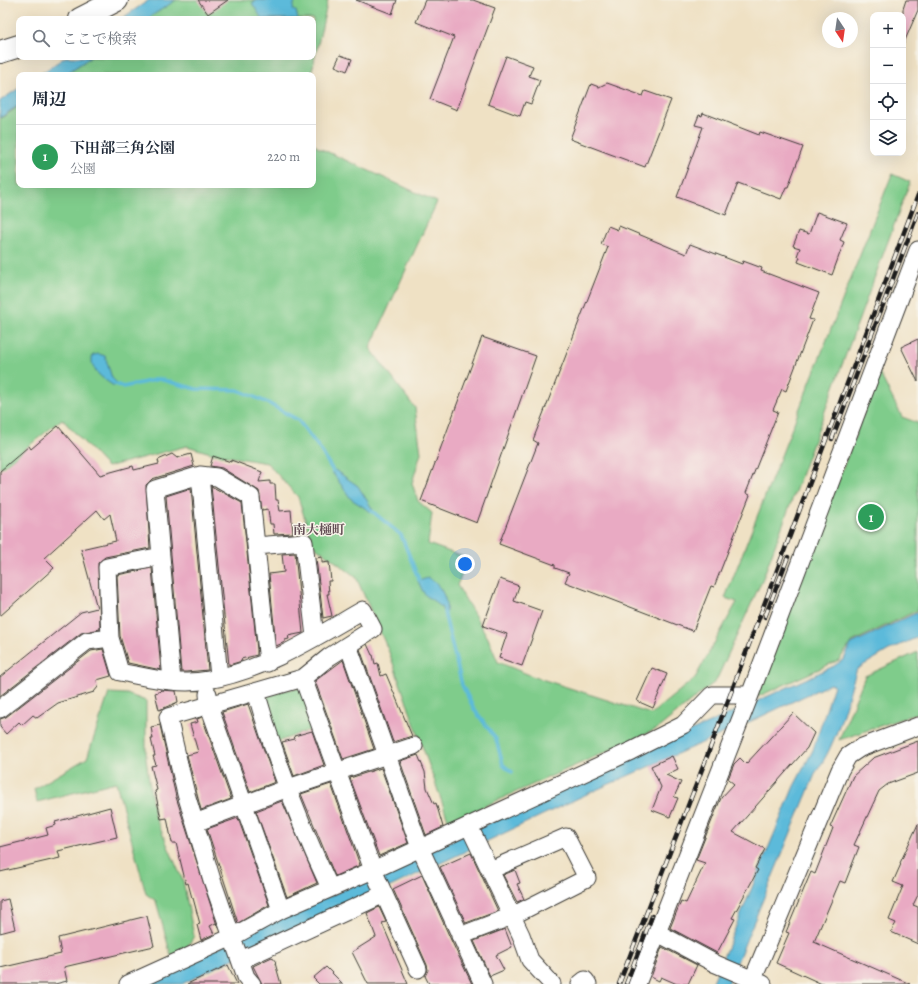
<!DOCTYPE html>
<html lang="ja">
<meta charset="utf-8">
<style>
body{margin:0;font-family:Alegreya,"Noto Serif JP",serif;background:#f2f2f3;color:#1f2937}
.controls{position:absolute;right:12px;top:12px;display:grid;overflow:hidden;border-radius:8px;box-shadow:0 4px 16px #0002}
.controls button{width:36px;height:36px;display:grid;place-items:center;padding:0;border:0;border-bottom:1px solid #e0e1e3;background:#fff;color:#1f2937;font:20px sans-serif}
.compass{position:absolute;left:822px;top:12px;width:36px;height:36px;border-radius:50%;background:#fff;box-shadow:0 4px 16px #0002;rotate:167deg}
.you{position:absolute;left:465px;top:564px;width:14px;height:14px;margin:-10px;border:3px solid #fff;border-radius:50%;background:#1a73e8;box-shadow:0 0 0 6px #1a73e833}
.badge{display:grid;place-items:center;width:26px;height:26px;border-radius:50%;background:#d1495b;color:#fff;font-size:13px;font-weight:700}
.pin{position:absolute;translate:-50% -50%;border:2px solid #fff;box-shadow:0 1px 4px #0006}
.list{margin:0;padding:0;list-style:none}
h2{display:flex;justify-content:space-between;align-items:center;height:52px;margin:0;padding:0 16px;font-size:17px}
h2 small{font-size:13px;font-weight:400;color:#747a83}
.list li{display:grid;grid-template-columns:26px 1fr auto;gap:12px;align-items:center;box-sizing:border-box;height:64px;padding:0 16px;border-top:1px solid #e0e1e3}
.list b{display:block;font-size:15px;white-space:nowrap}
.list p{margin:0;font-size:13px;white-space:nowrap;color:#747a83}
.list em{font-size:13px;font-style:normal;color:#747a83}
.icon{flex:none;width:22px;height:22px;fill:none;stroke:currentColor;stroke-width:2;stroke-linecap:round;stroke-linejoin:round}
.map{position:relative;flex:none;width:918px;height:984px;overflow:hidden}
.search{position:absolute;background:#fff;box-shadow:0 4px 16px #0002;left:16px;top:16px;width:300px;height:44px;display:flex;align-items:center;gap:10px;box-sizing:border-box;padding:0 14px;border-radius:8px;color:#747a83;font-size:15px}
.panel{position:absolute;background:#fff;box-shadow:0 4px 16px #0002;left:16px;top:72px;width:300px;height:116px;border-radius:8px}
.map>svg:first-child{display:block}
.green{fill:#7fcc8b;stroke:#4e7454}
.water{fill:#5cbada;stroke:#3c6b7b}
.lines{fill:none;stroke-linecap:round;stroke-linejoin:round}
.stream{stroke:#5cbada;stroke-width:3.5}
.building{fill:#e9aac3}
.minor-casing{stroke:#3c3a35;stroke-width:19}
.major-casing{stroke:#3c3a35;stroke-width:24}
.minor{stroke:#fff;stroke-width:17}
.major{stroke:#fff;stroke-width:22}
.rail-casing{stroke:#1c1c1c;stroke-width:4.5}
.rail{stroke:#f7f3e8;stroke-width:3;stroke-dasharray:9;stroke-linecap:butt}
.labels{text-anchor:middle;stroke-width:3;stroke-linejoin:round;paint-order:stroke}
.neighbourhood-label{font-size:13px;font-weight:bold;fill:#644e56;stroke:#f7f3e8}
</style>
<div class="map">
<svg width="918" height="984" viewBox="0 0 918 984">
<rect width="100%" height="100%" fill="#f7f3e8"/>
<filter id="ink" filterUnits="userSpaceOnUse"><feTurbulence type="fractalNoise" baseFrequency=".025" numOctaves="2"/><feDisplacementMap in="SourceGraphic" scale="8" xChannelSelector="R" yChannelSelector="G"/><feConvolveMatrix kernelMatrix="1 2 1 2 8 2 1 2 1" color-interpolation-filters="sRGB"/></filter>
<filter id="wash" filterUnits="userSpaceOnUse"><feTurbulence type="fractalNoise" baseFrequency=".012" numOctaves="4" result="noise"/><feDisplacementMap in="SourceGraphic" scale="16" xChannelSelector="R" yChannelSelector="G"/><feGaussianBlur stdDeviation="0.9" result="paint"/><feColorMatrix in="noise" values="0 0 0 0 0 0 0 0 0 0 0 0 0 0 0 0 0 1.4 0 .05"/><feComposite in="paint" operator="in"/></filter>
<g filter="url(#wash)">
<rect width="100%" height="100%" fill="#efe1c4"/>
<path class="green" d="M175,0H328L311,75H64L91,57H313V19H147Z
M19,106V185H313V142L317,147L437,202L370,348L415,408L421,453L412,483L418,501L432,513L428,544L469,559L457,585L488,638L498,662L532,676L651,714L695,678L737,602L725,598L892,174L910,182L763,578L716,681L657,729L449,822L389,652L356,577L313,545L298,497L267,463L214,454L187,446L107,467L62,419L0,469V119Z
M879,372L902,417L918,423V610L852,642L839,660L757,697Z
M918,652V713L839,740L865,676Z
M301,688L315,728L277,742L265,697L285,690Z
M109,693L127,694L146,701V759L154,814L183,881L194,936L186,949L171,956L156,901L146,894L116,782L37,802L34,789L87,758Z"/>
<path class="water" d="M149,0H176L147,19H121Z
M257,0H295L293,10L296,11L298,19H262L252,3Z
M65,57H91L64,75H39Z
M19,88V105L0,118V101Z
M99,354L105,356L112,378L117,383L114,386C103,379 88,369 93,355Z
M335,470L358,486L373,510L371,512L351,499L332,472Z
M428,578C440,584 448,598 446,612H443L441,607C427,594 427,602 418,581Z
M918,612V637L889,650L857,669C845,704 838,742 816,772L728,984H712L794,786L813,750L834,685L830,684L758,718L587,794L390,887L356,899L182,984H143L238,938L834,666L844,659L851,644Z"/>
<g class="lines">
<path class="stream" d="M115,384L123,387L159,379L196,389L238,390L266,402L298,420L320,449L333,471
M372,511L401,535L419,580
M444,612L462,685L474,709L496,739L503,765L512,772"/>
</g>
<g id="blocks">
<path class="building" d="M198,0H228L208,14Z
M356,0H397L392,14Z
M425,0H473L495,8L457,110L430,99L454,37L416,22Z
M906,0H918V10L903,45V9Z
M340,55L352,59L347,71L335,66Z
M506,56L533,66L529,76L540,80L531,104L525,102L520,116L488,104Z
M607,83L643,96L645,91L671,100L645,167L570,139L591,84L599,87Z
M703,113L759,135L760,132L803,147L788,187H786L781,199L738,183L726,215L677,197L703,127L695,125L699,115L702,116Z
M817,212L847,223L840,240L844,242L832,275L798,262L800,257L797,256L800,248L793,246L799,231L809,234Z
M608,226L618,230L619,226L686,254L690,244L742,264L743,261L762,268L761,271L819,293L809,319L813,320L786,391L782,389L773,410L778,412L746,493L750,495L714,587L711,586L693,631L565,582L569,573L555,568V565L499,544L538,443L533,440L608,247L601,244Z
M482,337L536,356L477,523L421,501Z
M918,339V382L901,347Z
M58,426L100,475L133,466L134,470L159,464L158,460L172,454L177,458L191,454L194,466L152,479L146,485L150,548L105,557L98,563L100,629L81,633L0,696V677L81,612L97,608L81,549L116,541L110,514L104,519L97,510L44,558L54,568L0,616V471L29,446L31,449Z
M213,456L231,462V460L262,472L259,482L270,481V484H275L276,500H278L280,511L291,510L293,533L274,534L273,524H270L268,509L262,510L259,491L222,468L210,466Z
M211,486L242,503L257,650V655L241,659L242,661L229,665Z
M191,488L208,670L186,672H181L166,496Z
M295,553L303,633L288,636L289,639L285,640V642L276,646L269,574L284,572L282,554Z
M322,557V563L329,562L331,581H328L329,594H327L332,616L323,618L316,558Z
M152,568L161,670L128,663L120,636L117,575Z
M500,579L519,586L514,601L542,611L522,666L499,658L507,634L483,626Z
M367,644L372,655H373L375,664L378,663L381,676L386,674L412,736L393,742L360,649Z
M103,649L111,676L97,680L98,687L94,692L58,703L37,718L33,715L22,725L19,722L6,734L0,727V719L6,717L91,651Z
M343,660L374,749L343,759L315,681Z
M652,668L667,674L653,708L637,701Z
M160,690L176,691L178,702L159,710L155,693L161,691Z
M248,704L275,782L250,792L222,712Z
M793,713L814,733L807,748L733,832L765,849L755,868L758,870L732,918L735,919L717,953L670,928L681,901L686,903L705,863L696,860L721,798L734,784L728,779L734,764L740,758L746,764Z
M202,717L231,799L201,810L187,755L198,752L190,724L198,722L197,719Z
M160,725L176,797L217,925L216,923L210,926L214,934L201,940L197,925L200,924L193,898H192L188,883L186,884L176,843H172L167,818L161,819L155,791L157,790L151,766L156,765L153,756H155L151,739H153L151,727Z
M312,731L324,765L294,776L282,742L295,739L294,736Z
M918,741V773L888,784L879,791L854,845L859,847L845,883L840,881L814,942L910,984H822L776,963L789,933L786,932L811,872L815,874L833,828L830,827L853,776L873,758Z
M418,755L425,772L427,788L434,804L436,803L443,827L426,835L400,761Z
M672,756L678,769L666,775L681,782L674,797L678,798L670,817L652,810L661,787L651,766Z
M381,768L408,843L379,856L350,778Z
M331,784L360,865L335,876L301,794Z
M282,801L317,883L287,897L256,811Z
M110,807L117,837L58,851L60,858L0,872V847L48,835L46,828L56,825L55,822Z
M238,818L269,905L238,923L207,829Z
M918,824V895L913,905L918,907V944L891,932L896,923L889,920L903,886L893,882L901,864L900,863Z
M471,853L498,911L466,923L440,867Z
M515,870L520,883L517,884L524,899L517,902L503,875Z
M422,875L451,940L472,984H429L425,976L428,970L427,965L393,889Z
M8,899L15,929L0,933V901Z
M379,907L386,922L382,923L408,984H368L352,952L376,937L367,913Z
M147,916L154,946L64,967L67,981L55,984H0V968L61,954L58,938Z
M505,929L512,947L496,955L504,970L490,976L474,941Z
M662,947L697,965L688,984H677L661,977L659,981L651,977Z
M272,957L276,962L275,963L281,984H262L253,966Z
M228,965L237,984H187Z
M326,967L343,984H319L313,978Z"/>
</g>
</g>
<g filter="url(#ink)">
<use href="#blocks" fill-opacity="0" stroke="#3c3a35" stroke-width="1"/>
<g class="lines">
<g class="minor-casing">
<path id="minor" d="M200,475L219,677
M256,546L268,663
M161,556L172,681
M348,645L420,848L483,984
M303,678L373,870L418,969
M256,692C275,759 300,824 330,888
M208,694L209,706L281,910
M0,709L87,641L110,638
M195,823L288,788L414,746
M469,826L521,935L530,960L552,984
M656,932L716,964L763,984
M460,936L512,916L587,878L566,837L490,870
M241,960L384,894
M753,979L840,770L848,756L860,748L918,726
M128,984L232,937L281,910L373,870L631,751L683,725L712,695H750
M252,984L246,977L212,880L186,794L168,717L303,678L329,657L373,629L363,610C314,638 265,670 208,680C179,686 147,677 120,672L110,638L107,567L161,556L155,489L200,475L217,477L251,497L256,546L304,542L315,637
M580,984L585,980L588,984
M637,984L750,695L918,250"/>
</g>
<g class="major-casing">
<path id="major" d="M80,19L117,0
M0,52L19,46"/>
</g>
<use href="#minor" class="minor"/>
<use href="#major" class="major"/>
<g class="rail-casing">
<path id="rail" d="M832,439L918,213
M765,617L788,557
M619,984L706,759L918,195
M626,984L652,916"/>
</g>
<use href="#rail" class="rail"/>
</g>
</g>
<g class="labels">
<g class="neighbourhood-label">
<text x="319" y="534">南大樋町</text>
</g>
</g>
</svg>
<div class="controls">
<button>+</button>
<button>−</button>
<button><svg class="icon" aria-label="locate" viewBox="0 0 24 24"><circle cx="12" cy="12" r="6"/><path d="M12 2v4M12 18v4M2 12h4M18 12h4"/></svg></button>
<button><svg class="icon" aria-label="layers" viewBox="0 0 24 24"><path d="M12 4l9 5-9 5-9-5zM3 14l9 5 9-5"/></svg></button>
</div>
<svg class="compass" viewBox="-18 -18 36 36"><path d="M0-13l5 13h-10z" fill="#e53935"/><path d="M0 13l5-13h-10z" fill="#747a83"/></svg>
<div class="you"></div>
<div class="pin badge" style="left:871px;top:517px;background:#2e9e5b">1</div>
<div class="search"><svg class="icon" aria-label="search" viewBox="0 0 24 24"><circle cx="10" cy="10" r="6"/><path d="M15 15l6 6"/></svg>ここで検索</div>
<section class="panel">
<h2>周辺<small></small></h2>
<ul class="list">
<li><span class="badge" style="background:#2e9e5b">1</span><div><b>下田部三角公園</b><p>公園</p></div><em>220 m</em></li>
</ul>
</section>
</div>
